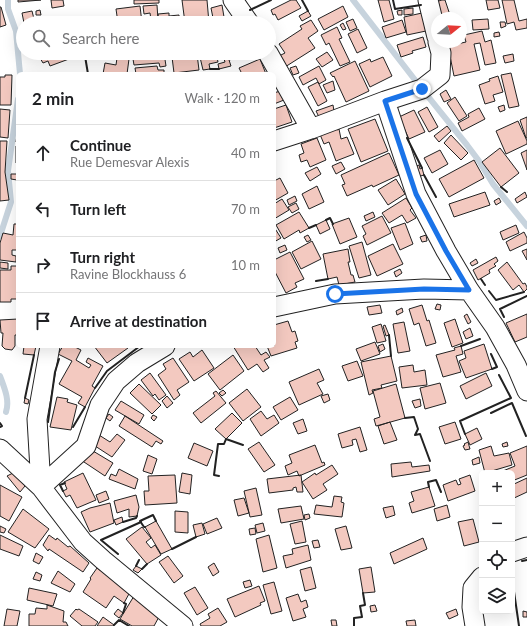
<!DOCTYPE html>
<meta charset="utf-8">
<style>
body{margin:0;font-family:Lato,sans-serif;background:#f2f2f2;color:#202124}
.controls{position:absolute;right:12px;bottom:12px;display:grid;overflow:hidden;border-radius:6px;box-shadow:0 4px 16px #0002}
.controls button{width:36px;height:36px;display:grid;place-items:center;padding:0;border:0;border-bottom:1px solid #e0e0e0;background:#fff;color:#202124;font:20px sans-serif}
.compass{position:absolute;left:431px;top:12px;width:36px;height:36px;border-radius:50%;background:#fff;box-shadow:0 4px 16px #0002;rotate:72deg}
.stop{position:absolute;width:12px;height:12px;margin:-9px;border:3px solid #1a73e8;border-radius:50%;background:#fff}
.stop.end{background:#1a73e8;border-color:#fff;box-shadow:0 1px 4px #0008}
.list{margin:0;padding:0;list-style:none}
h2{display:flex;justify-content:space-between;align-items:center;height:52px;margin:0;padding:0 16px;font-size:17px}
h2 small{font-size:13px;font-weight:400;color:#757577}
.list li{display:grid;grid-template-columns:26px 1fr auto;gap:12px;align-items:center;box-sizing:border-box;height:56px;padding:0 16px;border-top:1px solid #e0e0e0}
.list b{display:block;font-size:15px;white-space:nowrap}
.list p{margin:0;font-size:13px;white-space:nowrap;color:#757577}
.list em{font-size:13px;font-style:normal;color:#757577}
.icon{flex:none;width:22px;height:22px;fill:none;stroke:currentColor;stroke-width:2;stroke-linecap:round;stroke-linejoin:round}
.map{position:relative;flex:none;width:527px;height:626px;overflow:hidden}
.search{position:absolute;background:#fff;box-shadow:0 4px 16px #0002;left:16px;top:16px;width:260px;height:44px;display:flex;align-items:center;gap:10px;box-sizing:border-box;padding:0 14px;border-radius:22px;color:#757577;font-size:15px}
.panel{position:absolute;background:#fff;box-shadow:0 4px 16px #0002;left:16px;top:72px;width:260px;height:276px;border-radius:6px}
.map>svg:first-child{display:block}
.lines{fill:none;stroke-linecap:round;stroke-linejoin:round}
.stream{stroke:#c7d3dd;stroke-width:6}
.building{fill:#f3c9c0;stroke:#222}
.minor-casing{stroke:#222;stroke-width:21}
.minor{stroke:#fff;stroke-width:19}
.wall{stroke:#222;stroke-width:2}
.route{stroke:#1a73e8;stroke-width:5}
</style>
<div class="map">
<svg width="527" height="626" viewBox="0 0 527 626">
<rect width="100%" height="100%" fill="#fff"/>
<g class="lines">
<path class="stream" d="M8,0V9L16,31L20,74
M353,0L422,89L467,145L479,161L493,184L527,226
M0,236L11,202L8,171L18,99
M0,376C4,387 10,400 6,412"/>
</g>
<path class="building" d="M18,0H41L18,2Z
M51,0H63L64,6L52,8Z
M134,0H159V3L134,4Z
M182,0H207L209,23H185Z
M291,0H296L301,8L278,20L275,14L273,15L271,10Z
M378,0H389L394,19L384,22Z
M442,0H445L451,18H441L435,2Z
M486,0H498L500,8L488,10Z
M502,0H514L519,21L527,19V28L516,30L514,22L507,24Z
M157,5L158,20H151L150,13L144,14L143,6Z
M222,5L225,23H214L211,8Z
M140,6L142,23H118L116,9Z
M343,6L348,17L324,30L318,19Z
M0,7H1L6,25L0,27Z
M413,8V14L404,15V9Z
M40,10L41,15H36V11Z
M402,10V15H398L397,11Z
M32,11L35,23H24L22,13Z
M308,11L311,16L302,21L299,16Z
M169,13V16L179,15V23H159L158,14Z
M422,13L426,31L407,35L404,17Z
M353,19L357,28L350,31L346,22Z
M488,19L489,29L473,30L472,20Z
M311,20L318,31L308,38L315,48L285,67L279,56L285,53L279,44L302,29L300,26Z
M402,20L406,32L386,38L382,27Z
M500,22H505L506,26L501,28Z
M343,23L346,29L343,30L340,25Z
M337,27L342,38L339,39L350,62L340,66L329,43L326,45L321,35Z
M358,29L367,48L357,53L348,34Z
M482,31L485,42L491,40L496,63L485,65L480,43L474,44L480,70L454,76L448,46L466,42L464,35Z
M499,32L500,36L494,37V33Z
M423,37L426,47L412,51L413,53L401,57L397,45Z
M327,52L333,60L322,67L316,59Z
M45,53H67L69,59L50,66L48,61L43,63L40,58L46,56Z
M103,53H127V57Z
M132,53H164L166,66L160,67L159,63L134,65Z
M171,53H187L172,55Z
M199,53H216L218,62L209,64L210,69L203,70Z
M222,53H244L245,56L229,60L231,66L219,69L218,64L225,62Z
M246,53H257L258,54L249,58Z
M197,54L199,70L174,73L172,57Z
M513,54L514,61L505,63L503,56Z
M383,57L392,76L370,87L359,64L370,59L371,62Z
M117,58L129,59L127,74H103L105,63L116,65Z
M260,59L266,74H242L239,68Z
M355,61L369,91L346,102L334,76L333,77L330,73Z
M157,66L158,70H164V74H136L135,68Z
M296,66L299,73L293,75L290,68Z
M319,66L326,80L319,84L316,78L303,85L299,77Z
M511,73L519,106L509,108L501,75Z
M5,75H12L11,105H0V77H5Z
M498,76L503,92L493,95L495,101L485,104L479,85L490,81L489,79Z
M333,81L335,90L327,93L323,85Z
M318,82L327,101L318,106L308,87Z
M446,90L451,99L444,102L440,94Z
M280,91L284,100L274,104V93Z
M455,97L467,116L459,121L447,103Z
M286,105L292,122L274,128V109Z
M333,105L334,111L319,117L316,111Z
M504,105L505,110L500,112L498,107Z
M427,107L438,127L429,132L418,112Z
M479,108L485,119L462,131L458,123L469,117L468,114Z
M0,109L10,110L8,138L0,137Z
M414,110L425,132L409,139L399,117Z
M527,117V138H526L520,120Z
M375,119L388,151L361,162L348,129Z
M518,121L527,141V144L506,154L496,131Z
M336,126L337,130L339,129L341,139L347,137L354,154L336,161L329,142L324,144L319,132Z
M447,126L451,131L439,142L434,136Z
M18,127V142H16Z
M451,135L468,153L461,160L444,143Z
M317,138L326,160L310,167L307,160L301,162L299,155L304,153L301,144Z
M0,141H7L5,172L9,200L0,201Z
M16,146H18V163H16Z
M500,148L519,173L501,187L482,162Z
M440,150L448,164L432,173L424,158Z
M527,150V170L521,153Z
M389,153L399,175L373,187L372,185L347,196L342,185L345,184L341,175Z
M474,160L484,178L449,197L439,179Z
M341,162L345,169L336,174L332,166Z
M419,165L420,169L422,168L424,175L417,177L414,167Z
M317,167L321,174L310,181L305,173Z
M11,174H17V180L11,179Z
M280,178L288,193L274,201V181Z
M396,179L405,194L388,205L378,190Z
M317,186L324,202L309,209L302,194Z
M485,192L490,205L454,217L449,204Z
M525,192L527,197L517,203L515,199Z
M295,196L297,201L289,205L287,200Z
M406,198L412,208L410,210L416,218L407,223L402,215L389,223L382,213Z
M499,198L501,202L496,205L494,201Z
M282,199L289,210L274,219V204Z
M296,203L299,209L292,213L288,207Z
M299,212L309,228L300,233L299,230L284,239L276,225Z
M373,212L375,217L366,221L364,216Z
M382,216L391,233L367,245L363,236L366,234L362,226Z
M349,218L357,237L340,244L332,224Z
M326,220L330,229L320,234L316,225Z
M405,223L413,244L400,250L391,228Z
M14,224H18V250H12V255L16,256V262L0,260V243L3,233L13,235Z
M516,225L519,233L503,240L500,232Z
M274,227L281,238L274,242Z
M524,232L527,238V243L510,251L506,242Z
M308,235L311,240L307,242L304,237Z
M426,235L427,241L422,242L420,237Z
M312,241L321,259L301,269L292,252Z
M362,242L371,275L359,278L349,246Z
M393,244L403,264L377,276L368,256Z
M285,245L287,250L280,253L278,248Z
M348,249L350,262H348L351,275H353L355,282L339,285L337,277L328,279L323,254Z
M527,249V260L522,251Z
M290,252L304,279L295,283L297,287L286,293L274,270V260Z
M496,257L498,261L494,264L496,266L489,270L490,273L478,280L473,270Z
M476,259L478,263L472,266L470,263Z
M0,262L8,263V269L0,268Z
M507,262L523,284L525,283L527,287V289L524,292L519,285L513,290L498,270Z
M11,266H18V299H11V302H0V270H11Z
M400,269L402,273L396,277L394,272Z
M437,304L441,305L440,310L435,309Z
M380,305L382,313L369,315L367,307Z
M422,305L427,321L429,320L436,343L426,346L419,323L414,325L409,309Z
M402,308L403,312L397,315L396,311Z
M467,314L471,322L468,324L464,316Z
M527,314V337L515,342L506,323Z
M18,319V335H15V346L12,350L5,349L2,346L3,333H1L0,320Z
M455,319L463,343L452,347L444,323Z
M288,321L292,332L295,331L298,341L295,342L297,348L271,356L267,346H274V325Z
M404,322L410,351L398,353L393,324Z
M381,324L386,341L377,343L372,327Z
M385,325L389,335L386,336L383,326Z
M470,328L473,336L466,339L463,332Z
M375,342L380,354L361,361L356,349Z
M383,344L385,349L380,352L378,346Z
M484,344L492,369L466,378L459,361L466,358L464,351Z
M24,346H36L34,355L23,354Z
M63,346H73L81,350L76,360L89,368L91,365L86,362L88,358L103,366L92,386L95,388L85,407L78,403L82,397L59,384L72,361L58,354Z
M94,346H127L128,348L107,363Z
M233,346H255L261,355L266,352L270,357L264,360L269,368L263,372L257,364L248,370Z
M461,346L463,354L456,356L461,372L443,377L436,355L455,350L454,348Z
M202,350L214,368L194,381L179,359L190,352L193,357Z
M233,355L244,371L220,390L208,374Z
M391,356L397,381L381,385L382,388L372,390L373,393L369,395L361,362Z
M173,358L189,382L177,390L180,395L174,400L158,375L166,369L163,364Z
M357,361L363,376L348,381L342,366Z
M413,365L414,372L425,370L427,385L402,388L399,367Z
M319,369L324,380L317,383L323,394L299,405L289,382Z
M150,373L166,395L159,400L155,394L153,396L141,380Z
M486,373L492,386L466,399L460,386Z
M440,383L446,403L425,409L420,388Z
M139,384L161,405L152,414L130,393Z
M396,384L405,418L376,426L374,419L380,417L373,391Z
M247,389L261,407L243,421L229,403Z
M223,390L226,393L222,396L219,393Z
M216,391L226,403L201,423L193,413L215,396L213,393Z
M328,394L330,400L324,403L321,396Z
M167,396L173,403L167,408L162,401Z
M57,397L68,399L67,402L77,405L71,430L50,427Z
M290,397L298,410L281,420L273,407Z
M25,398L29,400L28,404L24,403Z
M420,399L421,406L415,408L412,401Z
M121,401L144,415L139,424L115,410Z
M261,411L267,419L274,415L279,423L261,436L250,419Z
M232,413L242,423L226,439L215,429Z
M109,414L113,417L110,421L106,418Z
M153,415L157,417L154,421L151,418Z
M125,416L163,441L161,444L156,441L152,447L119,426Z
M303,419L307,431L298,434L293,423Z
M390,422L397,440L384,444L378,426Z
M455,422L461,439L445,444L439,427Z
M360,427L367,450L360,452L356,439L352,440L353,445L342,448L338,434Z
M477,428L482,439L470,445L465,434Z
M117,434L125,440L112,457L92,444L99,435L110,442Z
M259,442L275,465L264,472L248,449Z
M468,442L470,449L465,450L463,446L465,445L464,444Z
M507,442L508,446L503,447L502,444Z
M194,443L213,451L207,466L188,458Z
M83,445L113,463L105,476L75,456Z
M315,445L322,463L324,462L325,465L299,476L297,471L288,475L285,466L292,463L289,455Z
M491,446L494,456L509,453L512,465L485,473L479,450Z
M527,446V475L512,481V473H498L515,466L510,453Z
M148,455L157,459L152,474L143,471Z
M479,457L480,463L473,465L472,460Z
M411,462L412,467L429,465L430,471L392,477L391,464Z
M332,465L338,474L323,484L327,490L313,499L302,482L315,473L316,475Z
M119,469L138,479L135,489L109,479L111,474L116,476Z
M13,473L25,486L20,492L7,476Z
M83,473L96,500L77,508L70,495L66,497L63,491L67,489L64,482Z
M182,473L192,475L190,494L179,492Z
M175,475L177,503L145,505L144,491H149L148,476Z
M301,475L303,492H297L296,487L293,488V490L269,493L267,479Z
M470,475L475,491L448,501L443,485L456,480L458,485L461,484L459,479Z
M527,478V492L512,499V485Z
M0,485L22,497L9,521L0,516Z
M429,487L435,506L412,513L409,503L414,501L411,492Z
M256,488L262,515L250,517L244,491Z
M106,491L109,499L99,503L96,495Z
M136,495L139,507L137,516L129,517V509L117,513L114,501Z
M334,496L342,497L341,502L344,503L342,517L314,514L316,505L332,507Z
M244,498L249,513L238,516L234,500Z
M110,503L114,523L90,532L81,512L90,508Z
M447,505L450,517L437,521L434,509Z
M301,506L304,519L281,523L278,509Z
M393,506L395,515L386,518L383,508Z
M23,509L49,529L35,548L8,532Z
M175,511L188,512V533L175,532Z
M309,514L310,518L305,520L304,515Z
M122,517L123,522L116,525L114,520Z
M217,518L222,528L207,534L203,524Z
M473,519L479,542L464,546L458,522Z
M156,521L172,549L161,554L145,527Z
M302,521L306,542L295,544L290,524Z
M202,523L205,534L196,537L193,525Z
M263,523L265,531L257,533L255,525Z
M0,526L6,529L4,533L0,532Z
M346,526L352,548L341,550L335,529Z
M142,527L151,538L146,542L151,548L155,545L161,555L147,564L126,539Z
M255,528L256,534L250,535L249,529Z
M0,535L23,546L19,556L0,549Z
M49,535L56,540L57,538L68,547L70,546L89,563L83,572L49,549L48,551L43,545Z
M269,535L277,568L263,572L256,539Z
M423,538L427,549L394,564L390,553Z
M318,540L320,547L314,548L312,541Z
M308,545L311,560L286,568L283,556L293,554L292,549Z
M36,553L43,557L39,564L33,561Z
M168,556L183,576L174,583L159,562Z
M214,563L219,572L213,576L208,567Z
M136,566L142,569L138,573L133,570Z
M311,567L316,588L305,591L300,570Z
M371,567L375,592L363,593L359,569Z
M97,568L130,592L124,603L114,596L106,608L83,592L91,579L90,578Z
M58,571L75,584L70,592L51,583Z
M36,572L42,575L40,581L33,579Z
M250,580L252,586L245,588L243,582Z
M274,582L282,611L271,614L263,585Z
M259,586L265,601L260,603L261,605L235,617L227,599Z
M195,587L208,608L197,615L184,593Z
M29,588L57,594L53,606L27,600Z
M298,594L301,602L306,600L308,607L303,609L306,617L293,621L286,598Z
M134,596L160,615L154,626H132L120,619Z
M47,605L64,611L63,622H66L68,626H29V614H35L36,608L47,609Z
M375,605L377,611L371,612L370,606Z
M218,608L227,622L220,626H201L200,624L210,618L208,614Z
M7,609L20,611L17,626H4Z
M76,609L77,610L79,609L98,622L95,626H82L70,616Z
M118,609L123,613L119,618L114,614Z
M456,609L458,615L449,619L446,613Z
M523,611L527,612V617H523Z
M103,617L114,625L113,626H97Z
M331,620H336L337,626H332Z
M415,620L416,626H407L406,621Z"/>
<g class="lines">
<g class="minor-casing">
<path id="minor" d="M233,0L249,23
M428,0L437,37
M268,53L311,129
M385,101L416,194L446,251L469,290L495,327L516,365L527,391
M274,141L311,129L385,101L422,89L440,75L441,53L438,42
M274,307L335,294L424,289L469,290
M0,449L41,487L83,542L103,560L183,626
M41,487L86,446L100,405L116,381L137,363L165,346
M41,487L37,419L50,346
M512,552L527,547
M475,626L472,607L473,588L482,577"/>
</g>
<use href="#minor" class="minor"/>
<path class="wall" d="M302,0L308,11
M393,0L395,9L421,5
M250,10L271,0
M85,56L88,74
M210,69H219
M407,138L422,168
M424,175L436,197
M501,187L507,192
M326,220L330,218L333,224
M309,228L316,225
M481,279L485,285
M316,281L328,279
M489,291L496,300L524,292
M504,317L500,309L527,296
M389,335L391,356
M461,346L480,339
M491,354L497,367L492,369
M95,388L107,371L140,346
M25,398L34,355
M491,413L512,403L526,436
M405,418L414,417L418,429L415,435L420,434L430,461
M48,422L55,372L59,359
M0,423L2,426L0,427
M73,427L85,407
M465,434L460,421L511,398L499,375
M219,476L214,475L218,444H224L226,439L243,445
M429,487L428,482L436,480L441,492
M63,491L60,485L65,483
M123,522L136,518L137,516
M145,527H144L140,521L153,515L156,521
M172,549L196,537
M118,554L101,540L141,522
M522,561L527,560
M136,566L139,560
M142,569L147,564
M512,578L519,626
M123,613L126,604L124,603
M114,625L119,620L129,626
M354,626V618L362,617L360,606L365,605L363,593"/>
</g>
<g class="lines">
<path class="route" d="M335,294L424,289L469,290L446,251L416,194L385,101L422,89"/>
</g>
</svg>
<div class="controls">
<button>+</button>
<button>−</button>
<button><svg class="icon" aria-label="locate" viewBox="0 0 24 24"><circle cx="12" cy="12" r="6"/><path d="M12 2v4M12 18v4M2 12h4M18 12h4"/></svg></button>
<button><svg class="icon" aria-label="layers" viewBox="0 0 24 24"><path d="M12 4l9 5-9 5-9-5zM3 14l9 5 9-5"/></svg></button>
</div>
<svg class="compass" viewBox="-18 -18 36 36"><path d="M0-13l5 13h-10z" fill="#e53935"/><path d="M0 13l5-13h-10z" fill="#757577"/></svg>
<div class="stop" style="left:335px;top:294px"></div>
<div class="stop end" style="left:422px;top:89px"></div>
<div class="search"><svg class="icon" aria-label="search" viewBox="0 0 24 24"><circle cx="10" cy="10" r="6"/><path d="M15 15l6 6"/></svg>Search here</div>
<section class="panel">
<h2>2 min<small>Walk · 120 m</small></h2>
<ul class="list">
<li><svg class="icon" aria-label="ahead" viewBox="0 0 24 24"><path d="M12 20V5M6 11l6-6 6 6"/></svg><div><b>Continue</b><p>Rue Demesvar Alexis</p></div><em>40 m</em></li>
<li><svg class="icon" aria-label="left" viewBox="0 0 24 24"><path d="M17 20v-9H6M10 6l-5 5 5 5"/></svg><div><b>Turn left</b></div><em>70 m</em></li>
<li><svg class="icon" aria-label="right" viewBox="0 0 24 24"><path d="M7 20v-9h11M14 6l5 5-5 5"/></svg><div><b>Turn right</b><p>Ravine Blockhauss 6</p></div><em>10 m</em></li>
<li><svg class="icon" aria-label="arrive" viewBox="0 0 24 24"><path d="M6 21V4h12l-3 4 3 4H6"/></svg><div><b>Arrive at destination</b></div></li>
</ul>
</section>
</div>
